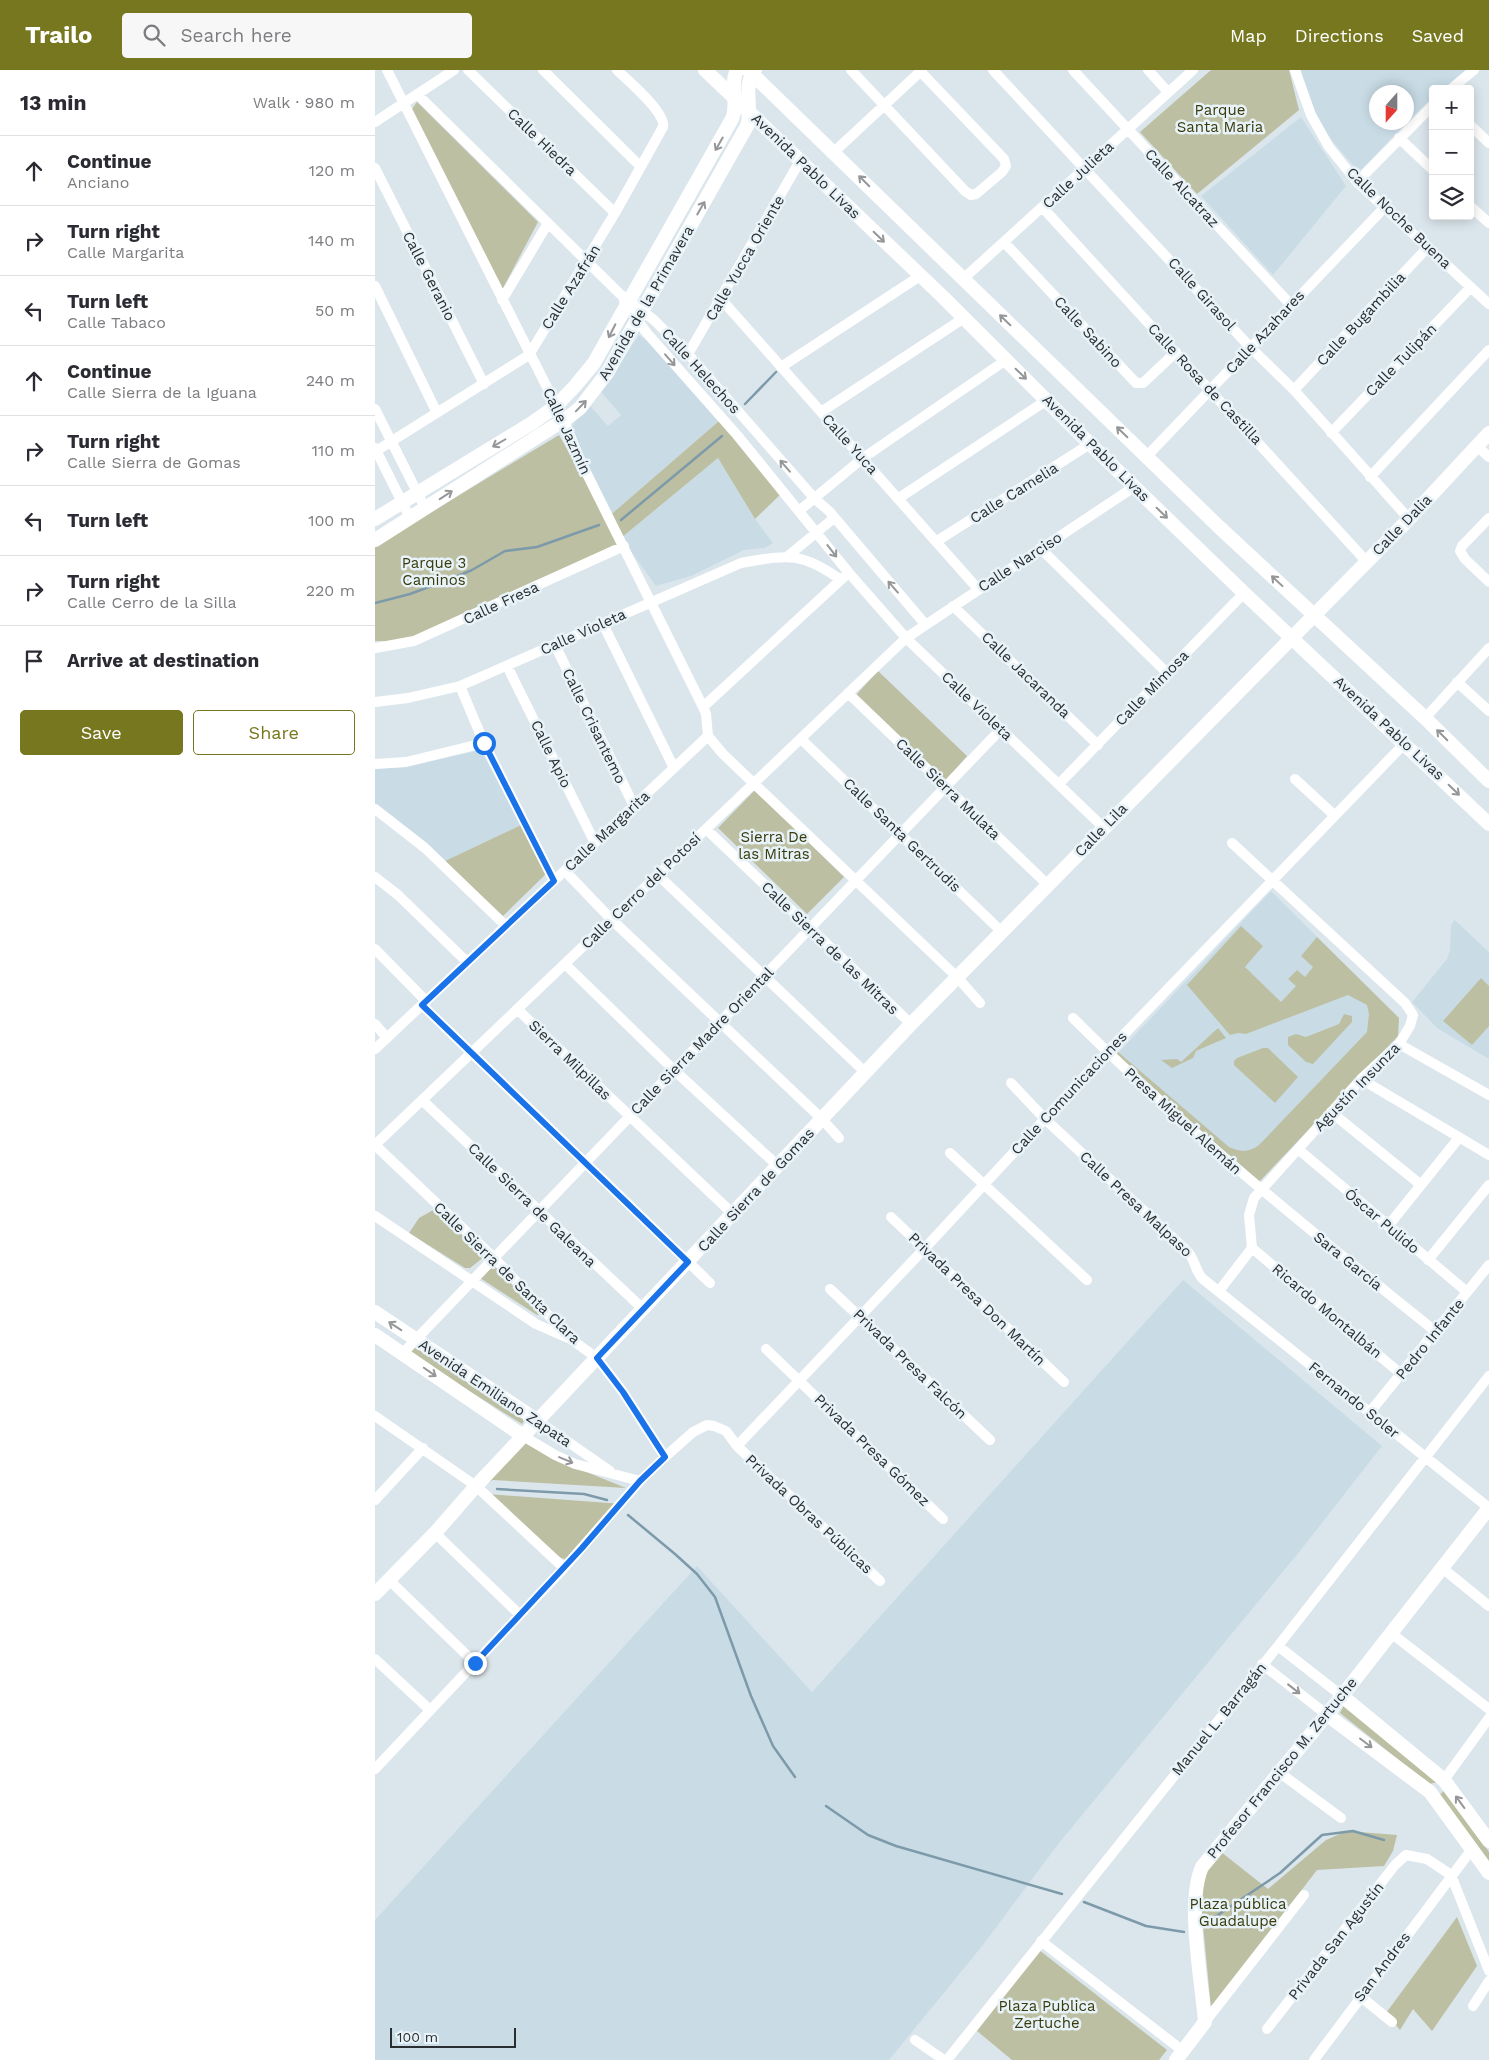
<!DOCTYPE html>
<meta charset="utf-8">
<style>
body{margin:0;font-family:"Work Sans",sans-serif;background:#f7f7f7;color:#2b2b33}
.controls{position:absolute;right:15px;top:15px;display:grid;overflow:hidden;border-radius:5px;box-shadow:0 2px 12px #0003}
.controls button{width:45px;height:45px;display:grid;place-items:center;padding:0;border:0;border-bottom:1px solid #e1e1e2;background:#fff;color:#2b2b33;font:25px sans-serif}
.compass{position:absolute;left:994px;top:15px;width:45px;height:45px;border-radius:50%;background:#fff;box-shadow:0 2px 12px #0003;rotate:201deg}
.scale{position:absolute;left:15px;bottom:12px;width:126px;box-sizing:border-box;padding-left:5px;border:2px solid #2a2e30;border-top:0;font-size:14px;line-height:18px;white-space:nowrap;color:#2a2e30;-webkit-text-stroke:4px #e8f3f9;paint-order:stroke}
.stop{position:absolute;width:15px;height:15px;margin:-11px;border:4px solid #1a73e8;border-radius:50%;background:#fff}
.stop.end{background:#1a73e8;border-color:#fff;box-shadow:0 1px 5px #0008}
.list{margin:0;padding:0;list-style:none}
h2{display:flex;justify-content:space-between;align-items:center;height:65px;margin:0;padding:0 20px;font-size:21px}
h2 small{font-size:16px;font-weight:400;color:#7c7c81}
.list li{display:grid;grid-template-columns:32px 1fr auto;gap:15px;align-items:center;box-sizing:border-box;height:70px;padding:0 20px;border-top:1px solid #e1e1e2}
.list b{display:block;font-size:19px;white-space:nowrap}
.list p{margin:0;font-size:16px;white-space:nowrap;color:#7c7c81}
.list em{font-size:16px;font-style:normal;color:#7c7c81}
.actions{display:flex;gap:10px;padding:15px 20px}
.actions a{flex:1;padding:11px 0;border:1px solid #76771e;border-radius:5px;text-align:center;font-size:18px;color:#76771e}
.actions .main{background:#76771e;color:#fff}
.icon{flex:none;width:28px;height:28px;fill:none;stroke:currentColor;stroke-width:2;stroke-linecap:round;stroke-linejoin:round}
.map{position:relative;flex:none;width:1114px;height:1990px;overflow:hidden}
header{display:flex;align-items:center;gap:30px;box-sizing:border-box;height:70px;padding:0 25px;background:#76771e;color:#fff}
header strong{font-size:24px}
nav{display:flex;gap:28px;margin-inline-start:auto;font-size:18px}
.search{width:350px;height:45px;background:#f7f7f7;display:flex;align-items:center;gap:12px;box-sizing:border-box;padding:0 18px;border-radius:5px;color:#7c7c81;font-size:19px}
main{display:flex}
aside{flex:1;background:#fff}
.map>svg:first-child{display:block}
.built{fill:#c9dce6}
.green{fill:#bdbfa2}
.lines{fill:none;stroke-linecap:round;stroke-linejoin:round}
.stream{stroke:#7d9aaa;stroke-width:2.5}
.street{stroke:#fff;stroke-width:10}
.secondary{stroke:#fff;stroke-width:14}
.oneway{stroke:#949698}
.route{stroke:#1a73e8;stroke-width:6}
.labels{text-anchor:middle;stroke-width:5;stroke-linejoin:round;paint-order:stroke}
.park-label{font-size:15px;fill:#393a0a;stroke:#e8f3f9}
.street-label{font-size:15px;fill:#2a2e30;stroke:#e8f3f9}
</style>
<header>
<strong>Trailo</strong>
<div class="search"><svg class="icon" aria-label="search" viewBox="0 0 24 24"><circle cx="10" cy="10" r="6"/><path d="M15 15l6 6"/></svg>Search here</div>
<nav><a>Map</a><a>Directions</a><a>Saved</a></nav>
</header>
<main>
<aside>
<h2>13 min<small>Walk · 980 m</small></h2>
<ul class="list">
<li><svg class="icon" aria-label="ahead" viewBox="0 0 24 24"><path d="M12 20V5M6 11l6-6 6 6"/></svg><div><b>Continue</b><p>Anciano</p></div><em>120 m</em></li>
<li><svg class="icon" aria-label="right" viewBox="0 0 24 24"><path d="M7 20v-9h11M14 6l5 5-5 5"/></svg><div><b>Turn right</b><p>Calle Margarita</p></div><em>140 m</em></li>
<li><svg class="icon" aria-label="left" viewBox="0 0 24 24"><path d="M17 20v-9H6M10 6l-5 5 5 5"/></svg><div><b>Turn left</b><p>Calle Tabaco</p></div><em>50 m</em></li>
<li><svg class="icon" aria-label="ahead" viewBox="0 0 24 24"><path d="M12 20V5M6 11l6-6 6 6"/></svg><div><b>Continue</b><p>Calle Sierra de la Iguana</p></div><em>240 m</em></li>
<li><svg class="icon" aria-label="right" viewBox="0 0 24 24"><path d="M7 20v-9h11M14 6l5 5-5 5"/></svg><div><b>Turn right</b><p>Calle Sierra de Gomas</p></div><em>110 m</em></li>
<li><svg class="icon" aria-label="left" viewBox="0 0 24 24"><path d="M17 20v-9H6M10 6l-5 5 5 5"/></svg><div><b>Turn left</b></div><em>100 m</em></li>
<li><svg class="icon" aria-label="right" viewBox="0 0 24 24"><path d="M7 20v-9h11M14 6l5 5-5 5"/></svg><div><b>Turn right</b><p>Calle Cerro de la Silla</p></div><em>220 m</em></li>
<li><svg class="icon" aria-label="arrive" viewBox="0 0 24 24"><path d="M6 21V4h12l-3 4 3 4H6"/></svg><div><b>Arrive at destination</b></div></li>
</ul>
<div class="actions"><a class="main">Save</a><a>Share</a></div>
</aside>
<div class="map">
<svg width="1114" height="1990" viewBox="0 0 1114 1990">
<rect width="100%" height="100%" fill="#dbe6ec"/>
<path class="built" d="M926,0H1090L1068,19H1058V27L1032,52V22H1002V52L1031,53L984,102L952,65L931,26Z
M926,47L971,116L898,205L826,126Z
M264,265L271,270L344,351L232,448L196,360L200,351L215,336L233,356L246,345L226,322Z
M343,388L380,449L398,473L390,478L369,480L316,506L281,516L246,468Z
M106,680L146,755L68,792L0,736V699L29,697Z
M896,821L1024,948L1023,966L882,1114L741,985Z
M1080,850L1114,882V989L1062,958L1037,932L1072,889L1075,880L1076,855Z
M808,1210L1007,1376L925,1481L684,1773L608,1875L514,1990H0V1850L322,1496L437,1622Z"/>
<path class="green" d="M836,0H914L924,40L822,124L765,62Z
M42,32L163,152L127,220L37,39Z
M344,351L409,421L380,449L343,388L246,468L244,476L43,566L16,571H0V476L184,365L232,448Z
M503,601L592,686L570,711L481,625Z
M380,720L469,807L432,844L343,758Z
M146,755L172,803L128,846L68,792Z
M866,856L888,876L870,897L906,932L921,916L913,909L922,900L930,907L938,897L926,886L942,867L1024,948L1023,966L882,1114L741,985L743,982L854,1077C865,1082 873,1083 884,1075L992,962L994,944L992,935L973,925L871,964L863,963L855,965L812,915Z
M1106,908L1114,916V956L1097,975L1068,951Z
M969,944L977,946V952L938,994L931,992L913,975V967L921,964L931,967L964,954Z
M843,958L851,968L821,981L818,988L797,998L786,990L802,989L806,992Z
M888,978H893L923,1007L900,1033L859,995V991L862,988Z
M60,1139L110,1180L109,1187L95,1198H90L34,1163L44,1148Z
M119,1191L166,1244L162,1245L102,1206Z
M43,1269L155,1343L147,1354L32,1282Z
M146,1371L189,1393L251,1418L118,1410L105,1416Z
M113,1424L247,1434L190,1489L186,1488L119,1437Z
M969,1635L1063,1712L1054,1714L965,1643Z
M1070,1720L1114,1782V1797L1063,1726Z
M972,1761L1022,1765L1018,1781L1009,1796L942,1800L836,1938L828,1855L819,1824L841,1778L893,1819L951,1770Z
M1082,1847L1102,1896L1057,1961L1038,1939L1025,1960L1011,1943Z
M664,1880L792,1980L784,1990H637L602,1961Z"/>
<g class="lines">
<path class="stream" d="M370,334L401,302
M246,450L347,366
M0,533L35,524L78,508L97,500L130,481L162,477L224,455
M122,1419L209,1424L232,1430
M253,1445L300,1484L322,1504L340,1527L376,1626L398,1676L420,1707
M451,1736L493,1765L521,1776L687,1824
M709,1832L771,1856L809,1862
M828,1855L905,1803L947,1765L978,1761L1009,1770"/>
<path class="street" d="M12,0L189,351L206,392L328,637L331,644L333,666L348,684L582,907L605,933
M93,0L240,143
M168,0L265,96
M476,0L590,121L596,125L601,124L627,102L631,96L629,89L545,1
M618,0L875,277L919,320L1034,449
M698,0L916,235
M773,0L793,22
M920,0L936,45L954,77L982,112L1114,234
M1076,19L1099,0
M42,24L245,224L279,250L313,284L440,429L454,441L550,554
M0,52L79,0
M1095,55L1114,73
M1024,68L1058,100
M459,82L547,0
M0,98L109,314
M982,112L1058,35
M1095,136L1114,153
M668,138L992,492
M629,172L761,313H768L801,282
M588,209L818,0
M0,216L62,343
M346,229L603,519
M127,230L173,153
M249,231L271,262L362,365L474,503L531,568L729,758
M313,284L425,91
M406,297L545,206
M919,320L1053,177
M0,339L50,438
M446,342L589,248
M956,363L1096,217
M1102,376L1114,387
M0,378L35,448
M1,381L154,285L240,143L288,57C291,42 253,11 242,0
M772,386L1009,138
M995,407L1114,280
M524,428L672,330
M425,440L488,388L631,290
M1114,448L1087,476L1085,481L1090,489L1114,512
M562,471L715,374
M665,478L791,602
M413,486L459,448
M578,536L723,675
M228,554L299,698
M180,575L259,736
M0,578L39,571L249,476
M132,596L220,773
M1082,612L1114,641
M85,616L109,673L179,811
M473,623L673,815
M0,632L33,628L85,616L366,493C412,485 426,481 466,510
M328,637L471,505
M1050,648L1114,578
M426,669L627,862
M0,694L31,692L109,673
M920,709L959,745
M684,714L869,523
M0,739L50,778L130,855
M331,759L536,954
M190,801L236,849L447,1049L464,1068
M283,805L491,1003
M0,807L23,825L92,892
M0,879L51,931
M190,894L299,1000L403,1096
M47,935L335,1213
M142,939L358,1144
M698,948C811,1061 936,1161 1061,1262
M0,954L12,968
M1024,974L1114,1025
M0,979L333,666
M986,1009L1114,1085
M636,1013L670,1049L812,1181C821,1190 819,1200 828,1209L1114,1438
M47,1030L268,1239
M956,1042L1046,1115
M0,1075L531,568L759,417
M0,1075L119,1188L197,1270L222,1288L248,1322L290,1387
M923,1079L1092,1222
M575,1083L712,1210
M0,1146L161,1254L193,1268
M516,1147L689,1312
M1013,1156L1083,1069
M877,1178L1026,1304
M1053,1190L1114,1115
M455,1219L615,1370
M844,1221L877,1178L874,1145L879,1128L986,1009L1024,974L1035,956L1038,945L1030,933L857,773
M391,1279L568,1449
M28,1283L626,659
M995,1342L1114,1195
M0,1346L101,1416L189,1498
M163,1351L235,1401
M148,1366L180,1385L200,1394L265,1411
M362,1376L550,1178L732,982L1030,673
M0,1430L48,1378
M60,1463L145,1545
M1066,1497L1114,1536
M14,1510L100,1593
M1016,1563L1114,1639
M903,1576L967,1626
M0,1589L55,1640
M887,1594L951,1644
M0,1699L189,1498L265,1411L290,1387L318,1362L332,1355L339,1356L351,1361L362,1376L505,1511
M905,1703L966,1748
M1069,1710L1114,1648
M666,1871L808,1981
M985,1926L1017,1952
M1098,1936L1114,1911
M830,1952L929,1825
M892,1959L1020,1795L1031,1785L1052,1789L1076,1805L1114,1901
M540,1970L569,1990
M572,1990L903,1576L1114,1306
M939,1990L1097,1779"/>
<path class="secondary" d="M330,0L568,227L715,374L869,523L1114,754
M373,0L844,457L1050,648L1114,711
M0,449L157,353L181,336L200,316L219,293L233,268L357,49C364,33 354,16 362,0
M0,470L195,346L205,338L232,303L372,56C378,37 367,16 380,0
M0,1242L163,1351
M0,1265L148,1366
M0,1524L60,1463L101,1416L536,954L1034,449L1114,363
M967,1626L1069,1710L1114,1771
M951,1644L1055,1722L1114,1803
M801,1990L830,1952C827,1911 811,1833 827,1797L967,1626L1114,1438"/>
</g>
<defs><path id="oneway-shaft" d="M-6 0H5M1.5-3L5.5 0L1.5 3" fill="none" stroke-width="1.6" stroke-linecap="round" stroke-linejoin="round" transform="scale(1.25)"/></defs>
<g class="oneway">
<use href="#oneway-shaft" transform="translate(344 74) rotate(120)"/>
<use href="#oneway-shaft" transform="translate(489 111) rotate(-135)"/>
<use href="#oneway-shaft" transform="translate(326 138) rotate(-60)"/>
<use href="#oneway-shaft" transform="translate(504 167) rotate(44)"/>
<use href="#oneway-shaft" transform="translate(630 250) rotate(-136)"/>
<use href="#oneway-shaft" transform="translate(237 261) rotate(117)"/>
<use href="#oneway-shaft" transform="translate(295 290) rotate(49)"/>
<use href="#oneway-shaft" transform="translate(646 304) rotate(44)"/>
<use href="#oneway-shaft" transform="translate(206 336) rotate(-46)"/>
<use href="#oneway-shaft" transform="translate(747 362) rotate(-136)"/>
<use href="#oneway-shaft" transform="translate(124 373) rotate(150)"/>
<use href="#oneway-shaft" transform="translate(410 396) rotate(-131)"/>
<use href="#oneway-shaft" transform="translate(71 425) rotate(-33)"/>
<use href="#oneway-shaft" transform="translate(787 443) rotate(44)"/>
<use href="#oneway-shaft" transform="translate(457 481) rotate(52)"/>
<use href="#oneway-shaft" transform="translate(902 511) rotate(-137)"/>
<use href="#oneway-shaft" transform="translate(518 517) rotate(-131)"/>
<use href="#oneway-shaft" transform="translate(1067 665) rotate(-135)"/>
<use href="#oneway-shaft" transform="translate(1079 720) rotate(44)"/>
<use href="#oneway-shaft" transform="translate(20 1256) rotate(-147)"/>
<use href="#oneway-shaft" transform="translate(55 1302) rotate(35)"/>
<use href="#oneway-shaft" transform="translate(191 1390) rotate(23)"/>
<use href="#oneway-shaft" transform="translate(919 1619) rotate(38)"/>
<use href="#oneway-shaft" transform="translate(991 1673) rotate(37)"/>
<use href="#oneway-shaft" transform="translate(1085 1732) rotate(-126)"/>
</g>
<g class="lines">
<path class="route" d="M100,1593L207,1478L265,1411L290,1387L248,1322L222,1288L313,1192L47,935L179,811L109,673"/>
</g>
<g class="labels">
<g class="park-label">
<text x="845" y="45">Parque<tspan x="845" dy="17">Santa Maria</tspan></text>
<text x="59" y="498">Parque 3<tspan x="59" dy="17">Caminos</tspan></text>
<text x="399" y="772">Sierra De<tspan x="399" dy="17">las Mitras</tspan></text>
<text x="863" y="1839">Plaza pública<tspan x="863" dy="17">Guadalupe</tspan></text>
<text x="672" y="1941">Plaza Publica<tspan x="672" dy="17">Zertuche</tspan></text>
</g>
<g class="street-label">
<text transform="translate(167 72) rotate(44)" y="5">Calle Hiedra</text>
<text transform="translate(431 96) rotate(44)" y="5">Avenida Pablo Livas</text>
<text transform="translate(703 105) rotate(-43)" y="5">Calle Julieta</text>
<text transform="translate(807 118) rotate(47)" y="5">Calle Alcatraz</text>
<text transform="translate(1024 148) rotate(44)" y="5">Calle Noche Buena</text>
<text transform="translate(370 188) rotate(-60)" y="5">Calle Yucca Oriente</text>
<text transform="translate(54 206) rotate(63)" y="5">Calle Geranio</text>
<text transform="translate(196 217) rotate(-58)" y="5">Calle Azafrán</text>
<text transform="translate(827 224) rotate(48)" y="5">Calle Girasol</text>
<text transform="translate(271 233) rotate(-60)" y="5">Avenida de la Primavera</text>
<text transform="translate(986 249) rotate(-47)" y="5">Calle Bugambilia</text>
<text transform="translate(713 262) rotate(47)" y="5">Calle Sabino</text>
<text transform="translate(890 262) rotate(-47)" y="5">Calle Azahares</text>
<text transform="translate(1026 290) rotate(-46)" y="5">Calle Tulipán</text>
<text transform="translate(326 301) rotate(48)" y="5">Calle Helechos</text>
<text transform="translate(830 314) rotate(47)" y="5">Calle Rosa de Castilla</text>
<text transform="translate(192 361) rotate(65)" y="5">Calle Jazmín</text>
<text transform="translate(475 374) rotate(48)" y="5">Calle Yuca</text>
<text transform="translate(721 378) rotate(45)" y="5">Avenida Pablo Livas</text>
<text transform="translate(639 423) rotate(-32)" y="5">Calle Camelia</text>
<text transform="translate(1027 455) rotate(-46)" y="5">Calle Dalia</text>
<text transform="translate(645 492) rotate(-33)" y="5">Calle Narciso</text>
<text transform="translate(126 533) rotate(-25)" y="5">Calle Fresa</text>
<text transform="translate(208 562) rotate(-24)" y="5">Calle Violeta</text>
<text transform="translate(651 605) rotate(44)" y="5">Calle Jacaranda</text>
<text transform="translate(777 618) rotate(-46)" y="5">Calle Mimosa</text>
<text transform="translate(602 636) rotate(44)" y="5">Calle Violeta</text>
<text transform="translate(219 656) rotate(64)" y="5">Calle Crisantemo</text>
<text transform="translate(1014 658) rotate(43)" y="5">Avenida Pablo Livas</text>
<text transform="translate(176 684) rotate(64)" y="5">Calle Apio</text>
<text transform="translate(573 719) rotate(44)" y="5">Calle Sierra Mulata</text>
<text transform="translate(726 760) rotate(-46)" y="5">Calle Lila</text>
<text transform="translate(232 761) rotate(-43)" y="5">Calle Margarita</text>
<text transform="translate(527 765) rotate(44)" y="5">Calle Santa Gertrudis</text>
<text transform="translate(266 821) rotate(-44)" y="5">Calle Cerro del Potosí</text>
<text transform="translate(455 878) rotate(44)" y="5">Calle Sierra de las Mitras</text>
<text transform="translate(327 971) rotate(-46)" y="5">Calle Sierra Madre Oriental</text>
<text transform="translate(195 990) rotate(44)" y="5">Sierra Milpillas</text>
<text transform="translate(982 1017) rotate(-46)" y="5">Agustín Insunza</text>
<text transform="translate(694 1023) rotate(-47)" y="5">Calle Comunicaciones</text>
<text transform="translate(808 1051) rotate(42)" y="5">Presa Miguel Alemán</text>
<text transform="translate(381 1120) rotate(-47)" y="5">Calle Sierra de Gomas</text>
<text transform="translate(761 1134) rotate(43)" y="5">Calle Presa Malpaso</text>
<text transform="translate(157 1135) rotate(44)" y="5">Calle Sierra de Galeana</text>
<text transform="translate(1007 1151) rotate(40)" y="5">Óscar Pulido</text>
<text transform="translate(973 1191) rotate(39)" y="5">Sara García</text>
<text transform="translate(132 1203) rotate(44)" y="5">Calle Sierra de Santa Clara</text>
<text transform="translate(602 1229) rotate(44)" y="5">Privada Presa Don Martín</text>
<text transform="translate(952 1241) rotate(40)" y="5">Ricardo Montalbán</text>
<text transform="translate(1055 1269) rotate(-51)" y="5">Pedro Infante</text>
<text transform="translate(535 1294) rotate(44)" y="5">Privada Presa Falcón</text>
<text transform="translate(120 1323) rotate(34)" y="5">Avenida Emiliano Zapata</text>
<text transform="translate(979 1330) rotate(39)" y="5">Fernando Soler</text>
<text transform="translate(497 1380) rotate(44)" y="5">Privada Presa Gómez</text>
<text transform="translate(434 1444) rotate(43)" y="5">Privada Obras Públicas</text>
<text transform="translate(844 1649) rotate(-51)" y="5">Manuel L. Barragán</text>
<text transform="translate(907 1698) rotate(-51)" y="5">Profesor Francisco M. Zertuche</text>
<text transform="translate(961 1871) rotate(-52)" y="5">Privada San Agustín</text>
<text transform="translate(1007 1897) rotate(-53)" y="5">San Andres</text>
</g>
</g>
</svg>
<div class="controls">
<button>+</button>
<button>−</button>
<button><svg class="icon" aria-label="layers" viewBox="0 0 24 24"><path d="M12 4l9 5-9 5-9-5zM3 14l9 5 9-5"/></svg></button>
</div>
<svg class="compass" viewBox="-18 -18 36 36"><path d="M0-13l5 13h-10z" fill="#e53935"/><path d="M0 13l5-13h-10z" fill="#7c7c81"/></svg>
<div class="scale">100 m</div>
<div class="stop" style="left:109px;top:673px"></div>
<div class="stop end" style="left:100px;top:1593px"></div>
</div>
</main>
